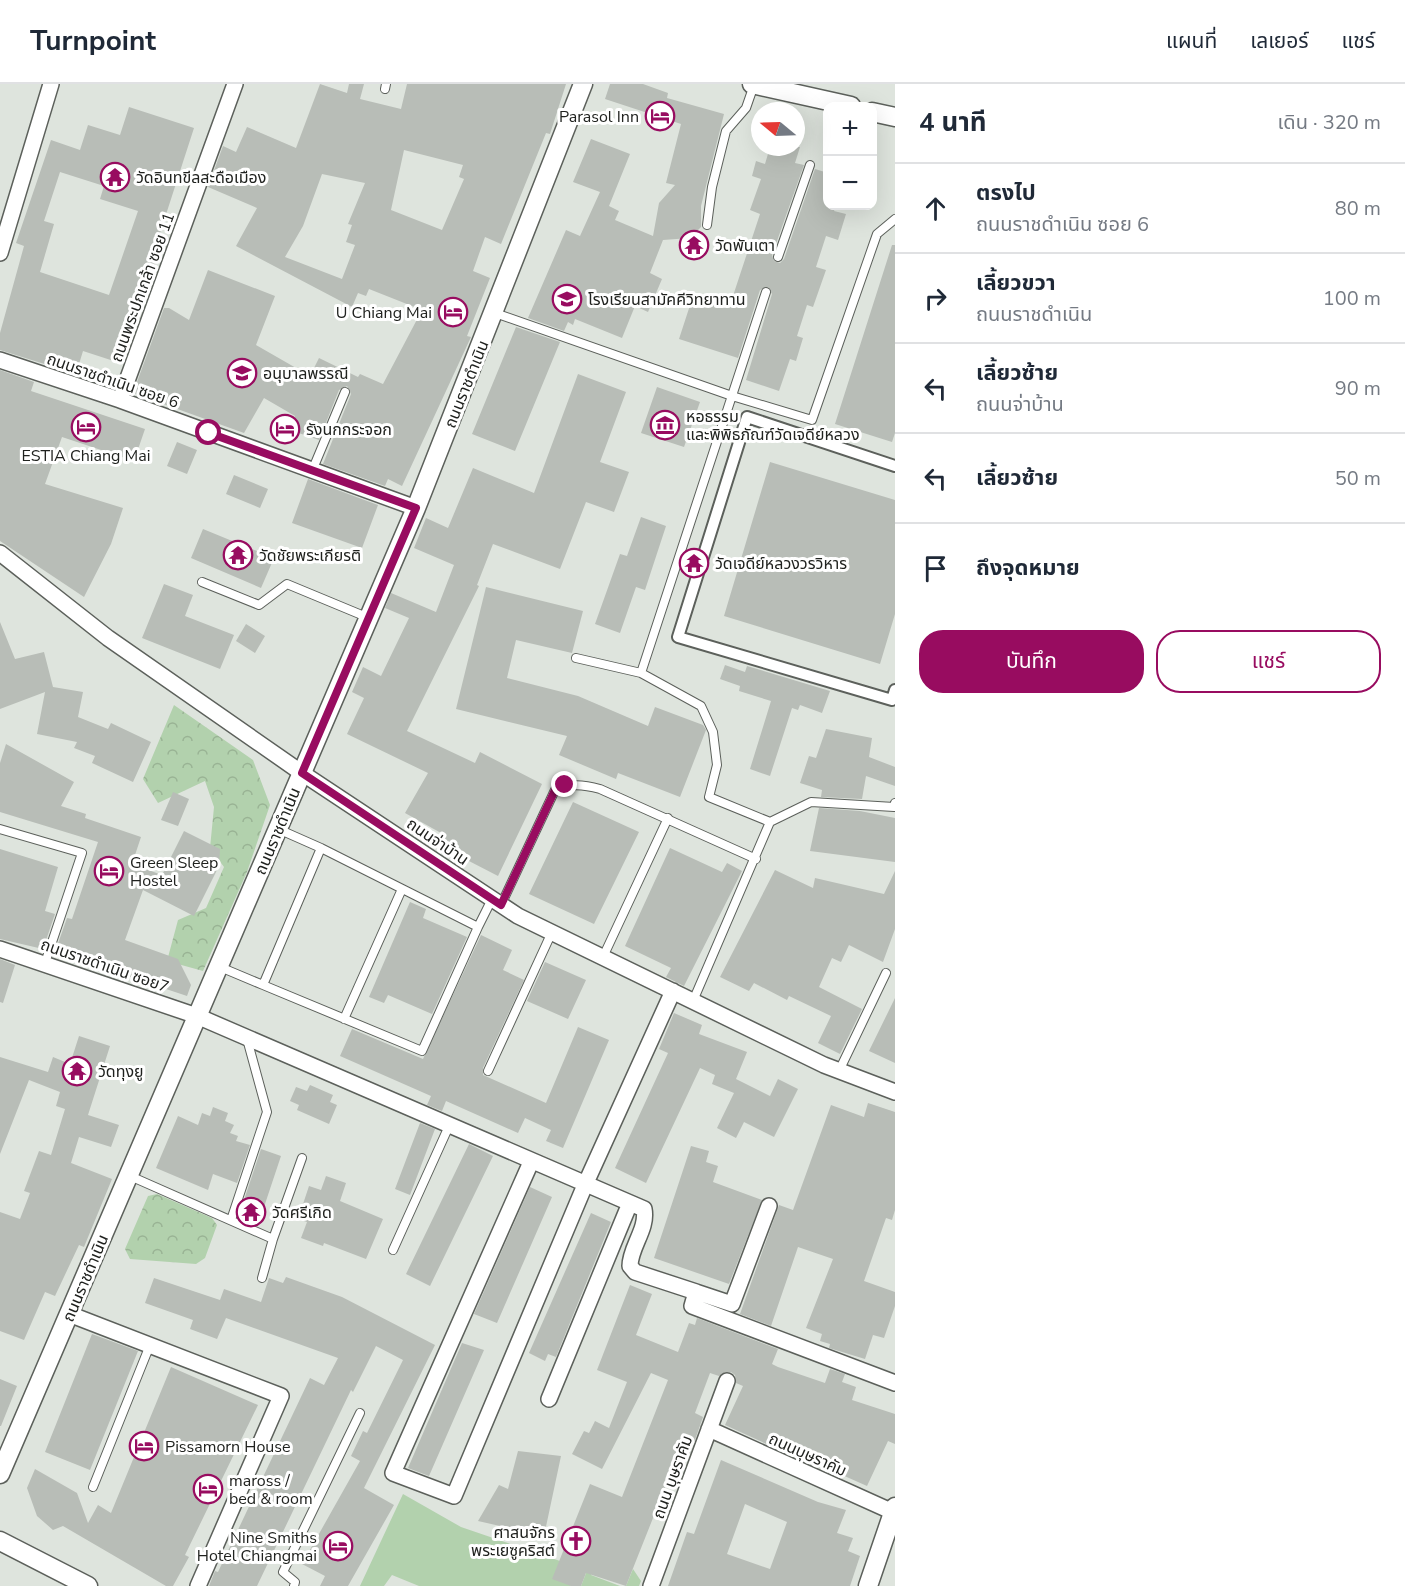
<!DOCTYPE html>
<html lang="th">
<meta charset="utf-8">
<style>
body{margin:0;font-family:"Nunito Sans","Noto Sans Thai",sans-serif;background:#f6f6f7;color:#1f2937}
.controls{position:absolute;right:18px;top:18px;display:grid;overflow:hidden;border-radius:12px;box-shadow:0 6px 24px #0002}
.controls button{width:54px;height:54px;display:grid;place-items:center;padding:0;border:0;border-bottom:2px solid #e0e1e3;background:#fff;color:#1f2937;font:30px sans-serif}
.compass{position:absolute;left:751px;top:18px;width:54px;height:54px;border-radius:50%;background:#fff;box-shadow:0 6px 24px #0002;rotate:289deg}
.stop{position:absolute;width:18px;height:18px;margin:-14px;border:4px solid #980c60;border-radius:50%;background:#fff}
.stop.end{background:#980c60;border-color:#fff;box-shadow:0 2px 6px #0008}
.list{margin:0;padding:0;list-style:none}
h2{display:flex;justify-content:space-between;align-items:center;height:78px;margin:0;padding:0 24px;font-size:26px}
h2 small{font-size:20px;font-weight:400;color:#747a83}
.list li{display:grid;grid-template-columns:39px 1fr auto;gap:18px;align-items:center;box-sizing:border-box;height:90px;padding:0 24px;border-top:2px solid #e0e1e3}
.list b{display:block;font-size:22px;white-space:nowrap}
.list p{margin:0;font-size:20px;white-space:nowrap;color:#747a83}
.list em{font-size:20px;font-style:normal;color:#747a83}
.actions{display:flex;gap:12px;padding:18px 24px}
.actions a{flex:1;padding:14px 0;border:2px solid #980c60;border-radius:24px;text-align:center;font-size:21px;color:#980c60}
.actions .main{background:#980c60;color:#fff}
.icon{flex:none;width:33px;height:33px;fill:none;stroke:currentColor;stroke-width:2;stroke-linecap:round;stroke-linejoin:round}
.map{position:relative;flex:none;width:895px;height:1502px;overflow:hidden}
header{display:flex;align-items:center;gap:36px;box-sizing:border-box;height:84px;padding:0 30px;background:#fff;border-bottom:2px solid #e0e1e3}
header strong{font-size:28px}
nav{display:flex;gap:33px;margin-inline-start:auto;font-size:21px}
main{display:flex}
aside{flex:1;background:#fff}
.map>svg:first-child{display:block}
.grass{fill:#b2d1ad}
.forest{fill:url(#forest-crowns)}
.building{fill:#b8bdb7;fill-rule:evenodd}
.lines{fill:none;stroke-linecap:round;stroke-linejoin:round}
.service-casing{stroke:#5c605b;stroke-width:10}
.pedestrian-casing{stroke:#5c605b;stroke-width:14}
.minor-casing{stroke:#5c605b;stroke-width:18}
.tertiary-casing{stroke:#5c605b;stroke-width:21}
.service{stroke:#fff;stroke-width:8}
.pedestrian{stroke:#fff;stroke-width:10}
.minor{stroke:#fff;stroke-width:15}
.tertiary{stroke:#fff;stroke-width:18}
.route{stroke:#980c60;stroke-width:8}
.labels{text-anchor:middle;stroke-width:6;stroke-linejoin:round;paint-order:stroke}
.poi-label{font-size:16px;fill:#20221f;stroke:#fff;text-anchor:start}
.street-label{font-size:16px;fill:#20221f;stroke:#fff}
</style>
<header>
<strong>Turnpoint</strong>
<nav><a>แผนที่</a><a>เลเยอร์</a><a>แชร์</a></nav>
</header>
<main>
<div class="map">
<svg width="895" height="1502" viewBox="0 0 895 1502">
<defs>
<pattern id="forest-crowns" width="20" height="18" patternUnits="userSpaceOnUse" patternTransform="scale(1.5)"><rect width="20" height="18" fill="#b2d1ad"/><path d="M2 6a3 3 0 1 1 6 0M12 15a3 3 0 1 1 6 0" fill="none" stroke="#99b394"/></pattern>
</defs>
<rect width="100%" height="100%" fill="#dee4dd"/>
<path class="grass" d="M403,1410L461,1443L560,1477L571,1502H419L392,1491L384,1502H360Z
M596,1464L601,1466L591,1491L620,1502H581Z
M633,1485L641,1497L639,1502H626Z"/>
<path class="forest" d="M174,621L253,676L270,721L247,788L203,887L167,877L178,836L206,824L224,783L210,764L214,723L205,697L158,719L143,695Z
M157,1110L212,1134L217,1141L205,1174L196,1180L130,1175L125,1165L148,1112Z"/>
<path class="building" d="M320,0L347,9L349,0H364L360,15L401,25L407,0H566L550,50L546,49L501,160L485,153L473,187L490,194L467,252L471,253L402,402L388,395L385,402L323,380L351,310L347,302L339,306L319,356L290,346L295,332L264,314L244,349L133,309L164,224H169L189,236L208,186L275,212L256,261L310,292L319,274L358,293L360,290L383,300L422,226L369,205L366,212L358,209L352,223L236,162L257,124L208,103L223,62L236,68L247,43L296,64ZM404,66L463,81L459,93L464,95L442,146L391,126ZM322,90L365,99L348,140L352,141L346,158L355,161L342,195L285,173L303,142Z
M610,0H643L668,9L667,14L724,30L701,122V143L690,154L663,156L650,189L662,195L648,228L635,222L622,254L575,235L573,241L568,238L564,247L528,234L566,146L580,152L600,108L573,98L591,55L630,70L609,122L619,127L615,136L653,152L659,119L675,101L666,99L681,40L605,15Z
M129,23L194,44L160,149L165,151L123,280L83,267L76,290L0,266V249L24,162L16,159L51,56L80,66L88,41L120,51ZM60,88L104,102L100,115L138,127L109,211L40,188L54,140L44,137Z
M770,63H800L795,79L804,81L772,171L774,177L780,179L784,175L815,85L828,89V122H836L834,127L846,130L838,156L826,152L816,183L826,186L813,223L807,221L797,252L803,254L796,277L790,275L779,307L746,296L772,210L768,203L760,206L738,274L679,255L694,209L730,221L760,130L750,126L761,95L752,92L756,77L765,80Z
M892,161H895V349L892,358L835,340Z
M516,243L560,258L515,367L472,350Z
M0,286L34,298L31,307L145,345L134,377L62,353L45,400L123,424L111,460L84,513L0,457Z
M578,290L626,308L600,378L629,388L614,428L586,418L560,485L493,460L477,501L479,502L407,647L475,679L480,668L542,700L498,792L436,760L441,749L405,729L428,689L347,650L364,614L352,608L363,583L381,592L409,534L385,524L391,509L436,528L454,481L414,464L426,434L448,444L473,384L534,409Z
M657,303L700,318L684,363L641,349Z
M177,358L197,366L187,390L167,382Z
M770,378L895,416V530L880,580L724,532Z
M234,391L268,405L260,424L226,410Z
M308,395L378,421L362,464L292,439Z
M641,433L666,442L645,506L636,503L620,549L595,540L620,470L627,472Z
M203,445L274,474L261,504L191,474Z
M164,500L193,511L185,532L234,551L220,585L142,554Z
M486,503L583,527L572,569L516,556L507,594L578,612L648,642L655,623L703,641L706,646L680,713L618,689L616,695L559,671L567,652L456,625Z
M0,538L15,575L44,568L53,603L83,608L78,633L108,645L111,639L151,658L133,698L92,679L95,672L74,664L77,658L37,650L45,608L0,625Z
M246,540L265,552L255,569L236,557Z
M725,581L745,588L747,582L830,607L822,629L800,621L798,626L792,624L770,692L750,685L771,617L739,607L740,602L720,595Z
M826,645L872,654L869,673L895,683V702L866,692L862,715L821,713L822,706L800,699L809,672L816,674Z
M6,660L74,698L61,722L86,730L85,734L141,753L132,780L162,791L184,747L220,765L219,782L194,832L143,806L125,856L178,875L191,901L187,912L55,868L67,834L72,835L98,758L0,728V679Z
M173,708L189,715L178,742L161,736Z
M573,718L639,748L594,840L529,810Z
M819,724L860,727L895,734V778L810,767Z
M670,764L722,788L727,779L742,787L684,902L666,893L671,884L625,862Z
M0,765L58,783L45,827L55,830L43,865L0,855Z
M775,786L813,804L815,794L884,810L895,787V845L883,878L849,861L841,878L832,874L819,903L862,925L840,970L818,959L831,932L789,912L787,916L754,899L749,907L720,893Z
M410,818L426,825L423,834L467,853L432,930L388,911L384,919L369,913Z
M481,851L512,866L503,886L524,896L483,984V991L546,1019L578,943L609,956L563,1064L546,1057L551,1046L525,1034L518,1049L446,1017L442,1027L427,1021L431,1012L340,972L352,945L423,975Z
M0,875L15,881L3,919L0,918Z
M545,878L586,896L568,935L527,917Z
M895,914V979L869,967Z
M674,929L702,941L699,950L747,968L736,995L770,1012L778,995L798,1005L774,1053L744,1038L736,1054L717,1044L734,1009L712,1000L715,991L700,984L646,1099L615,1084L668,969L659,965Z
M79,952L110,962L88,1031L119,1041L111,1063L79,1053L71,1079L112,1095L84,1163L79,1161L55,1212L45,1208L24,1256L0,1247V1128L20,1135L30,1109L24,1107L39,1067L51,1071L65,1025L56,1022L60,1008L29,996L0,1070V973L48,988L53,973L70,980Z
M310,1001L333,1011L330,1018L337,1021L329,1040L297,1026L299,1021L290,1017L296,1003L307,1007Z
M868,1019L895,1028V1126L892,1136L886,1134L864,1197L895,1208V1222L884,1254L873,1251L865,1275L829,1264L830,1260L820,1257L822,1250L806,1244L833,1175L798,1163L771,1242L740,1230L779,1121L793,1126L831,1021L864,1033Z
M213,1023L228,1029L225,1037L234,1041L230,1049L238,1052L236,1057L250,1061L237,1099L213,1090L208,1106L156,1084L178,1032L198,1041L202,1029L210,1032Z
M420,1039L435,1045L410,1111L395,1105Z
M469,1060L493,1072L430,1202L406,1190Z
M691,1062L709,1067L706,1078L718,1082L713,1098L762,1116L729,1200L654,1174Z
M261,1065L281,1072L262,1129L242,1122Z
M326,1092L346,1099L340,1117L383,1135L366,1175L324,1159L323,1162L301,1154L307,1138L298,1135L309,1102L321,1106Z
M530,1103L552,1113L497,1239L474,1230Z
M591,1129L611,1138L556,1273L548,1270L545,1277L529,1269Z
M286,1193L342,1213L435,1261L364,1404L394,1421L348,1502H320L325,1492L302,1480L360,1377L351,1372L363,1347L367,1349L403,1276L376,1262L353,1308L351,1306L257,1502H209L215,1487L218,1488L310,1294L324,1301L338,1274L226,1234L217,1255L190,1245L193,1236L145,1219L154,1194L220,1216L224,1205L261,1218L269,1194L283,1199Z
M630,1201L652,1210L636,1251L678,1268L689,1239L695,1241L697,1234L778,1265L772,1280L778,1283L825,1299L830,1285L845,1290L842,1298L856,1303L852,1316L895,1330V1360L888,1357L867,1402L831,1386L830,1389L725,1341L743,1302L736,1299L735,1291L731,1288H725L719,1292L710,1289L695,1329L703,1333L690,1370L680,1366L626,1502L586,1489L581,1502H571L552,1495L590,1400L622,1413L668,1296L651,1289L602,1385L572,1370L584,1347L589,1349L595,1337L609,1344L627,1298L597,1286Z
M92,1250L138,1267L90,1386L45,1368Z
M462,1259L484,1266L429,1392L408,1384Z
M171,1283L258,1321L185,1471L189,1473L173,1502H166L63,1442L53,1446L37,1432L27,1404L35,1385L77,1409L88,1439L98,1421L111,1429Z
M0,1295L17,1302L1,1342H0Z
M518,1367L561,1372L544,1452L478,1437L499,1401L508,1405Z
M721,1376L818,1418L846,1426L837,1449L853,1454L848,1467L860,1472L850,1502H668L687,1448L694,1450ZM745,1420L787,1438L770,1485L727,1470Z"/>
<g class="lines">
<g class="service-casing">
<path id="service" d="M385,5L386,0
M707,141L712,103L726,47L746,24L754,1
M778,173L810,81
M495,229L732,312L812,336L877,150L895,135
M312,387L345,308
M202,498L259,521L287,500L369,534
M576,574L641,589L701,622L713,648L717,681L709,713L770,738
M641,589L766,208
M0,745L82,769L45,879
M501,821L555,706C568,699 586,701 600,705L756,775
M478,843L492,815
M603,873L668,734
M220,883L263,901L321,764L278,745
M263,901L422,967L478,843L321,764
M693,917L770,738L811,718L894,723L895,719
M344,935L402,805
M488,987L552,848
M839,987L886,889
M130,1092L273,1155L262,1194
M231,1136L267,1028L247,955
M273,1155L302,1074
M393,1166L449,1042
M93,1403L150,1261
M294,1502L295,1498L283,1488L360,1329"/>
</g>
<g class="pedestrian-casing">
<path id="pedestrian" d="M895,382L747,333L678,553L892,616L895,606"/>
</g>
<g class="minor-casing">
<path id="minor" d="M0,169L51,0
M0,276L120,316L416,424
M120,316L235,0
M0,469L108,554L302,689L518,832L824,981L895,1008
M0,865L197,932L644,1125C648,1145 630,1163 630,1182L635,1188L696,1208L692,1222L895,1299
M531,1078L393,1389L454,1412L585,1101L673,907
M696,1208L732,1220L769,1122
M69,1230L281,1312L198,1502
M549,1315L630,1119
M709,1345L893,1428
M651,1502L727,1297"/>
</g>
<g class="tertiary-casing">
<path id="tertiary" d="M752,0L851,22
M872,28L895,33
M0,1390L416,424L583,0
M0,1457L88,1502
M868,1502L895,1423"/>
</g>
<use href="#service" class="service"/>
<use href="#pedestrian" class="pedestrian"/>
<use href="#minor" class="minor"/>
<use href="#tertiary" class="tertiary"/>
</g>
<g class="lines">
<path class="route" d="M209,349L416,424L302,689L501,821L555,706L565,701"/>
</g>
<defs>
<g id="hotel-ring" transform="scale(1.5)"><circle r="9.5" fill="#fff" stroke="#980c60" stroke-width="1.5"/><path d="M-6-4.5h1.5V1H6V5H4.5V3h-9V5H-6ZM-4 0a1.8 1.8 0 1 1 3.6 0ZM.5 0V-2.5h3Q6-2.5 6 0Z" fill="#980c60"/></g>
<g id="temple-ring" transform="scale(1.5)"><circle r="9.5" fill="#fff" stroke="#980c60" stroke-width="1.5"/><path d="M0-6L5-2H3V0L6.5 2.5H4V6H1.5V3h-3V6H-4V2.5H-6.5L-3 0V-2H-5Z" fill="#980c60"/></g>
<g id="school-ring" transform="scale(1.5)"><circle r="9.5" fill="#fff" stroke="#980c60" stroke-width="1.5"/><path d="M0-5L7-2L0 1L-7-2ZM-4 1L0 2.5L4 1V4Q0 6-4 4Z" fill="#980c60"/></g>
<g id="museum-ring" transform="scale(1.5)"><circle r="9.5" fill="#fff" stroke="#980c60" stroke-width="1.5"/><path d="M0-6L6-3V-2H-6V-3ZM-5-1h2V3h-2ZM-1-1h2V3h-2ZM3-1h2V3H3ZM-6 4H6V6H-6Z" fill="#980c60"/></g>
<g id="church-ring" transform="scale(1.5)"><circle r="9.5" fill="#fff" stroke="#980c60" stroke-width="1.5"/><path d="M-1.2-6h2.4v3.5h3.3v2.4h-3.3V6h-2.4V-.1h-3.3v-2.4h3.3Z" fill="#980c60"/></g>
</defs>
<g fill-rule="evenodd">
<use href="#hotel-ring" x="660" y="32"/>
<use href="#temple-ring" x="115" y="93"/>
<use href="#temple-ring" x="694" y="161"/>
<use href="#school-ring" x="567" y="215"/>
<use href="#hotel-ring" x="453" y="228"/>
<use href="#school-ring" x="242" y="289"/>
<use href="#museum-ring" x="665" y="341"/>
<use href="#hotel-ring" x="86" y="343"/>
<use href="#hotel-ring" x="285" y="345"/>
<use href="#temple-ring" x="238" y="471"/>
<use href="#temple-ring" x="694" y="479"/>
<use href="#hotel-ring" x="109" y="787"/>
<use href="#temple-ring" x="77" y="987"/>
<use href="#temple-ring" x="251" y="1128"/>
<use href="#hotel-ring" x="144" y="1362"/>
<use href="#hotel-ring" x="208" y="1405"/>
<use href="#church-ring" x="576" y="1457"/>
<use href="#hotel-ring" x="338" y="1462"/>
</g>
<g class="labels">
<g class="poi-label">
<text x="639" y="38" text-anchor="end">Parasol Inn</text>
<text x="136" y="99">วัดอินทขีลสะดือเมือง</text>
<text x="715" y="167">วัดพันเตา</text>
<text x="588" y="221">โรงเรียนสามัคคีวิทยาทาน</text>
<text x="432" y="234" text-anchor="end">U Chiang Mai</text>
<text x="263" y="295">อนุบาลพรรณี</text>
<text x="686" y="338">หอธรรม<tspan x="686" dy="18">และพิพิธภัณฑ์วัดเจดีย์หลวง</tspan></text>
<text x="306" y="351">รังนกกระจอก</text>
<text x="86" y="377" text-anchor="middle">ESTIA Chiang Mai</text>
<text x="259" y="477">วัดชัยพระเกียรติ</text>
<text x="715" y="485">วัดเจดีย์หลวงวรวิหาร</text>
<text x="130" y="784">Green Sleep<tspan x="130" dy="18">Hostel</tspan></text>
<text x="98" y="993">วัดทุงยู</text>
<text x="272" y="1134">วัดศรีเกิด</text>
<text x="165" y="1368">Pissamorn House</text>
<text x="229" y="1402">maross /<tspan x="229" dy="18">bed &amp; room</tspan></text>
<text x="555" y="1454" text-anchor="end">ศาสนจักร<tspan x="555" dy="18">พระเยซูคริสต์</tspan></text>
<text x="317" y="1459" text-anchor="end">Nine Smiths<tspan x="317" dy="18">Hotel Chiangmai</tspan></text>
</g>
<g class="street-label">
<text transform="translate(142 203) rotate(-70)" y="6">ถนนพระปกเกล้า ซอย 11</text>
<text transform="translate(113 296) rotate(19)" y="6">ถนนราชดำเนิน ซอย 6</text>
<text transform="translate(466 300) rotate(-68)" y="6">ถนนราชดำเนิน</text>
<text transform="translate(277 747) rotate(-67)" y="6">ถนนราชดำเนิน</text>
<text transform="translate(438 757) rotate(34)" y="6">ถนนจ่าบ้าน</text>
<text transform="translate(105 881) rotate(19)" y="6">ถนนราชดำเนิน ซอย7</text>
<text transform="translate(85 1194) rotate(-67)" y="6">ถนนราชดำเนิน</text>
<text transform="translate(808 1370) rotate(24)" y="6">ถนนบุษราคัม</text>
<text transform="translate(672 1393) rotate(-70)" y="6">ถนน บุษราคัม</text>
</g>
</g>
</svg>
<div class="controls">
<button>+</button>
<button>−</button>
</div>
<svg class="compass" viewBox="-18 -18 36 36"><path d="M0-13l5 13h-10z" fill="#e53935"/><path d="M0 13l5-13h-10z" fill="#747a83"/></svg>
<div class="stop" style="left:209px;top:349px"></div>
<div class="stop end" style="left:565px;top:701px"></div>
</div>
<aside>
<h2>4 นาที<small>เดิน · 320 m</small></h2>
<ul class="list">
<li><svg class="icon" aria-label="ahead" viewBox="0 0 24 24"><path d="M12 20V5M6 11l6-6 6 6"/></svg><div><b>ตรงไป</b><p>ถนนราชดำเนิน ซอย 6</p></div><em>80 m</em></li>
<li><svg class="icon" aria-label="right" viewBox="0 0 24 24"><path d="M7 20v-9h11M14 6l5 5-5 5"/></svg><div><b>เลี้ยวขวา</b><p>ถนนราชดำเนิน</p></div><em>100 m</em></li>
<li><svg class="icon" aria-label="left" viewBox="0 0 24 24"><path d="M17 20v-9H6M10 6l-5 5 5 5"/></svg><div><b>เลี้ยวซ้าย</b><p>ถนนจ่าบ้าน</p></div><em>90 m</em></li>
<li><svg class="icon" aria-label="left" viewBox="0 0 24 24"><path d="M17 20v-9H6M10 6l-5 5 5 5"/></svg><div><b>เลี้ยวซ้าย</b></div><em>50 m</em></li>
<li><svg class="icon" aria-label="arrive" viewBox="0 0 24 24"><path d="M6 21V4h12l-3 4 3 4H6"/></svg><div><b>ถึงจุดหมาย</b></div></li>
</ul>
<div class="actions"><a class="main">บันทึก</a><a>แชร์</a></div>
</aside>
</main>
